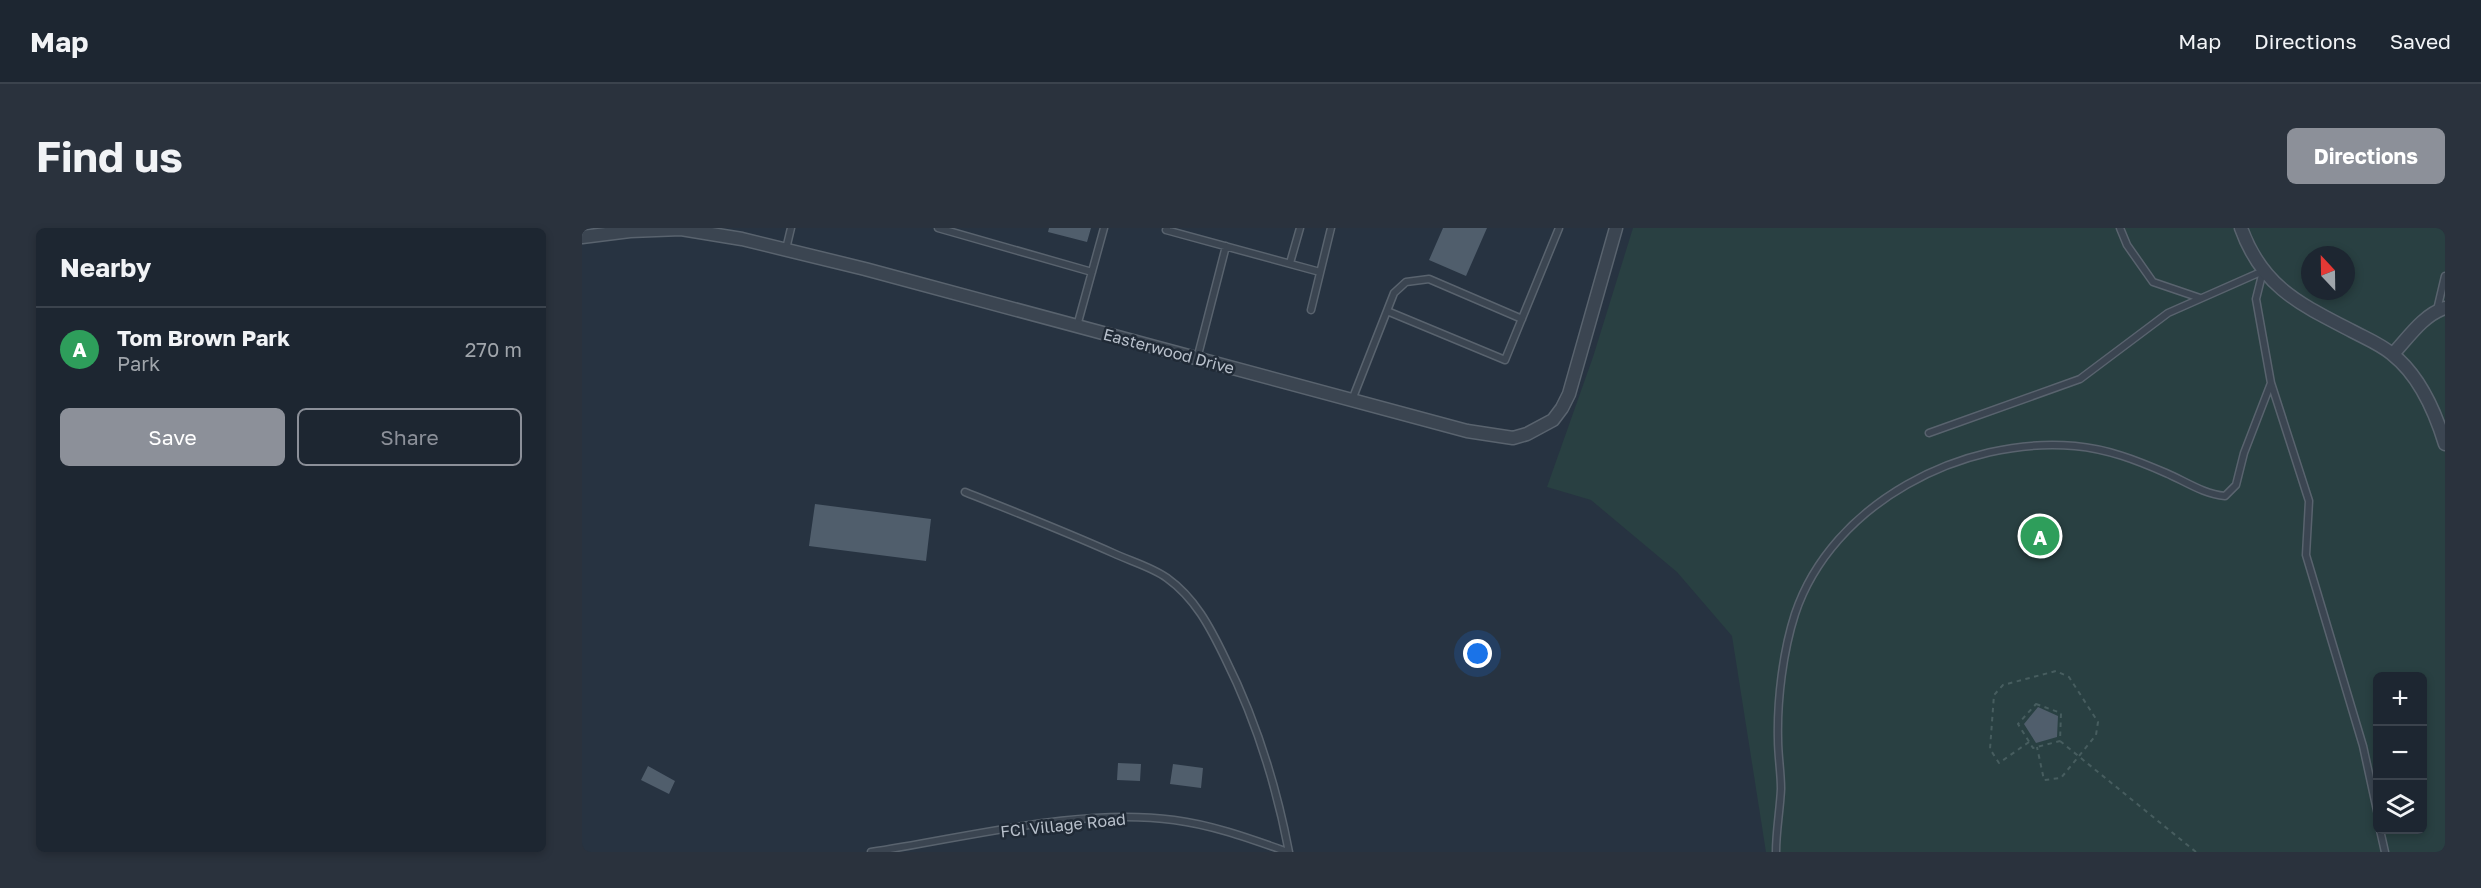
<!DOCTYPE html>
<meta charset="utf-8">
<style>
body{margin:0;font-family:"Golos Text",sans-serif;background:#2a323d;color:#f1f3f6}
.controls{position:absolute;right:18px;bottom:18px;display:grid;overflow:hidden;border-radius:9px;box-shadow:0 3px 9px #0003}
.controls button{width:54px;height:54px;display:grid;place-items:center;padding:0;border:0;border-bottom:2px solid #3b434d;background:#1d2631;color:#f1f3f6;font:30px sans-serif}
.compass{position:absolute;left:1719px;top:18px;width:54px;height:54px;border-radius:50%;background:#1d2631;box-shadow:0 3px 9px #0003;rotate:338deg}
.you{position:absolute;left:896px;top:426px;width:21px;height:21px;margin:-15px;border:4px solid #fff;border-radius:50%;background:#1a73e8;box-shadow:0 0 0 9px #1a73e833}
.badge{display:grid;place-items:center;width:39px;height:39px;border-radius:50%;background:#8c9099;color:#fff;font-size:20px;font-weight:700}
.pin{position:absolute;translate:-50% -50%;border:3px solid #fff;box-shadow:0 2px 6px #0006}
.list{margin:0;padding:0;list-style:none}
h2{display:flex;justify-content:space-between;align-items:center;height:78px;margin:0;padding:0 24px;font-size:26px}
h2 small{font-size:20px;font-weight:400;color:#a0a5ab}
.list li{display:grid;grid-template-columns:39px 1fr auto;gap:18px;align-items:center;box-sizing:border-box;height:84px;padding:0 24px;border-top:2px solid #3b434d}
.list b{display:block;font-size:22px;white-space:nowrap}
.list p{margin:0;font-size:20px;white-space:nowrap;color:#a0a5ab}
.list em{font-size:20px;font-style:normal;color:#a0a5ab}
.actions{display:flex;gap:12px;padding:18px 24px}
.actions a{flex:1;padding:14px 0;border:2px solid #8c9099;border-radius:9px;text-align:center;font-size:21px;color:#8c9099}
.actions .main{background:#8c9099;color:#fff}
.icon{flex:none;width:33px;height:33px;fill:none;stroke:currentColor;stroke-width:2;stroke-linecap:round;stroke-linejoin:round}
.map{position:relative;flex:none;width:1863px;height:624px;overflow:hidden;border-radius:9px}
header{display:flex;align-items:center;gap:36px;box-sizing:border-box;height:84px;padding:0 30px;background:#1d2631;border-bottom:2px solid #3b434d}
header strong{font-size:28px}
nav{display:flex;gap:33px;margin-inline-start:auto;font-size:21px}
.intro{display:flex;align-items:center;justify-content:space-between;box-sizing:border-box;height:144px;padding:0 36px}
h1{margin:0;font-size:42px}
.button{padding:15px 27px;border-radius:9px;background:#8c9099;color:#fff;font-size:21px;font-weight:700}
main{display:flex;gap:36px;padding:0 36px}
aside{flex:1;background:#1d2631;border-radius:9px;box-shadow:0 3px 9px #0003}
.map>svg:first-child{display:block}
.green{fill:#294042;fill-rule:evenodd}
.building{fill:#505e6c}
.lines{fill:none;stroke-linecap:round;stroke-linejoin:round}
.lane-casing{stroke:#59636e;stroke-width:9}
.street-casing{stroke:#59636e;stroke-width:15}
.path{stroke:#475d5f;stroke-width:2;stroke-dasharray:4.5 4.5;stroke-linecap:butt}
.lane{stroke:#3b4551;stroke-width:6}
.street{stroke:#3b4551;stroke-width:12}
.labels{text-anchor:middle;stroke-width:5;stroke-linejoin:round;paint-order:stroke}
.street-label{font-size:16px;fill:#b8c0cb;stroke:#202a36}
</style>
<header>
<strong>Map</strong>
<nav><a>Map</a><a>Directions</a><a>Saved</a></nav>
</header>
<div class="intro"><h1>Find us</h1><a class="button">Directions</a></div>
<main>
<aside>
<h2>Nearby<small></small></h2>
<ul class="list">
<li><span class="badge" style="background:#2e9e5b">A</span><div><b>Tom Brown Park</b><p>Park</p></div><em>270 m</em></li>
</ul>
<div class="actions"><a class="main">Save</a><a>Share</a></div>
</aside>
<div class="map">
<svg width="1863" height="624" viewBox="0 0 1863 624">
<rect width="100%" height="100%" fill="#273341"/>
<path class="green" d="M1051,0H1863V624H1184L1150,408L1095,344L1009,272L965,259L1011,129ZM1728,27H1764V63H1728ZM1796,448H1840V602H1796Z"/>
<path class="building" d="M467,0H509L505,14L466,4Z
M861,0H905L884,48L847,32Z
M233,276L349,291L344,333L227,318Z
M1456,479L1476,488L1475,509L1454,515L1442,496Z
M536,535L559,536L558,553L535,552Z
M591,536L621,540L619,560L588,556Z
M66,538L93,553L87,566L59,552Z"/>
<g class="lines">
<g class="lane-casing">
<path id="lane" d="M356,0L510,44
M585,0L584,2L738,44
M1538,0L1545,17L1571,54L1618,70
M204,21L209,0
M708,35L718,0
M1681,43L1674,71L1689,155L1727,273L1724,327L1781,518L1796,587
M729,82L749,0
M1855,82L1863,48
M805,83L923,132L977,0
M495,98L522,0
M615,131L644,18
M770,172L812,65L824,54L847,51L940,91
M1347,205L1498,151L1586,85L1681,43
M383,264C433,284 482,303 531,325C548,333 570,339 585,350C613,370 628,399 643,430C674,492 694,556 707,624
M1798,602L1803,624
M289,624C384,610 497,579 592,592C631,597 669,611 706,624
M1194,624C1194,603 1198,582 1199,561C1199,544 1196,528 1196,511C1195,472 1201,423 1213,386C1250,275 1381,208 1493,218C1526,221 1554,232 1584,245C1603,253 1621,266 1643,268L1654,257L1662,225L1689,155"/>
</g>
<g class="street-casing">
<path id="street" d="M1659,0C1680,59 1718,76 1770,103C1783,110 1798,116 1810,126C1838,148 1853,183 1863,216
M0,9L48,3L99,1L160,11L283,41L885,203L931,210L945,206L971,192L980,180L987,166L1034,0
M1811,126C1826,110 1841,87 1863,80"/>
</g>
<path class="path" d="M1454,476L1479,485L1478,513L1451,520L1436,496Z
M1478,513L1614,624
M1447,514L1417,535L1408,521L1412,467L1421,457L1474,443L1487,449L1516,494L1514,507L1479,550L1462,552L1455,519"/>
<use href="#lane" class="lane"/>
<use href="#street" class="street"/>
</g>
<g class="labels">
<g class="street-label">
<text transform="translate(587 123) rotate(15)" y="6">Easterwood Drive</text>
<text transform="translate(481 597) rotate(-6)" y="6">FCI Village Road</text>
</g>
</g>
</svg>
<div class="controls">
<button>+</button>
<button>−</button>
<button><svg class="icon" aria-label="layers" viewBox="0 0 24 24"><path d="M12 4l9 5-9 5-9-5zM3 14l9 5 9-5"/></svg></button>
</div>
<svg class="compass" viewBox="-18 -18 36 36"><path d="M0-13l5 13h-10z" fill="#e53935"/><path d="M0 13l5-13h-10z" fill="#a0a5ab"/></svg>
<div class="you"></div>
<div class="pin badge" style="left:1458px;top:308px;background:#2e9e5b">A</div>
</div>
</main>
